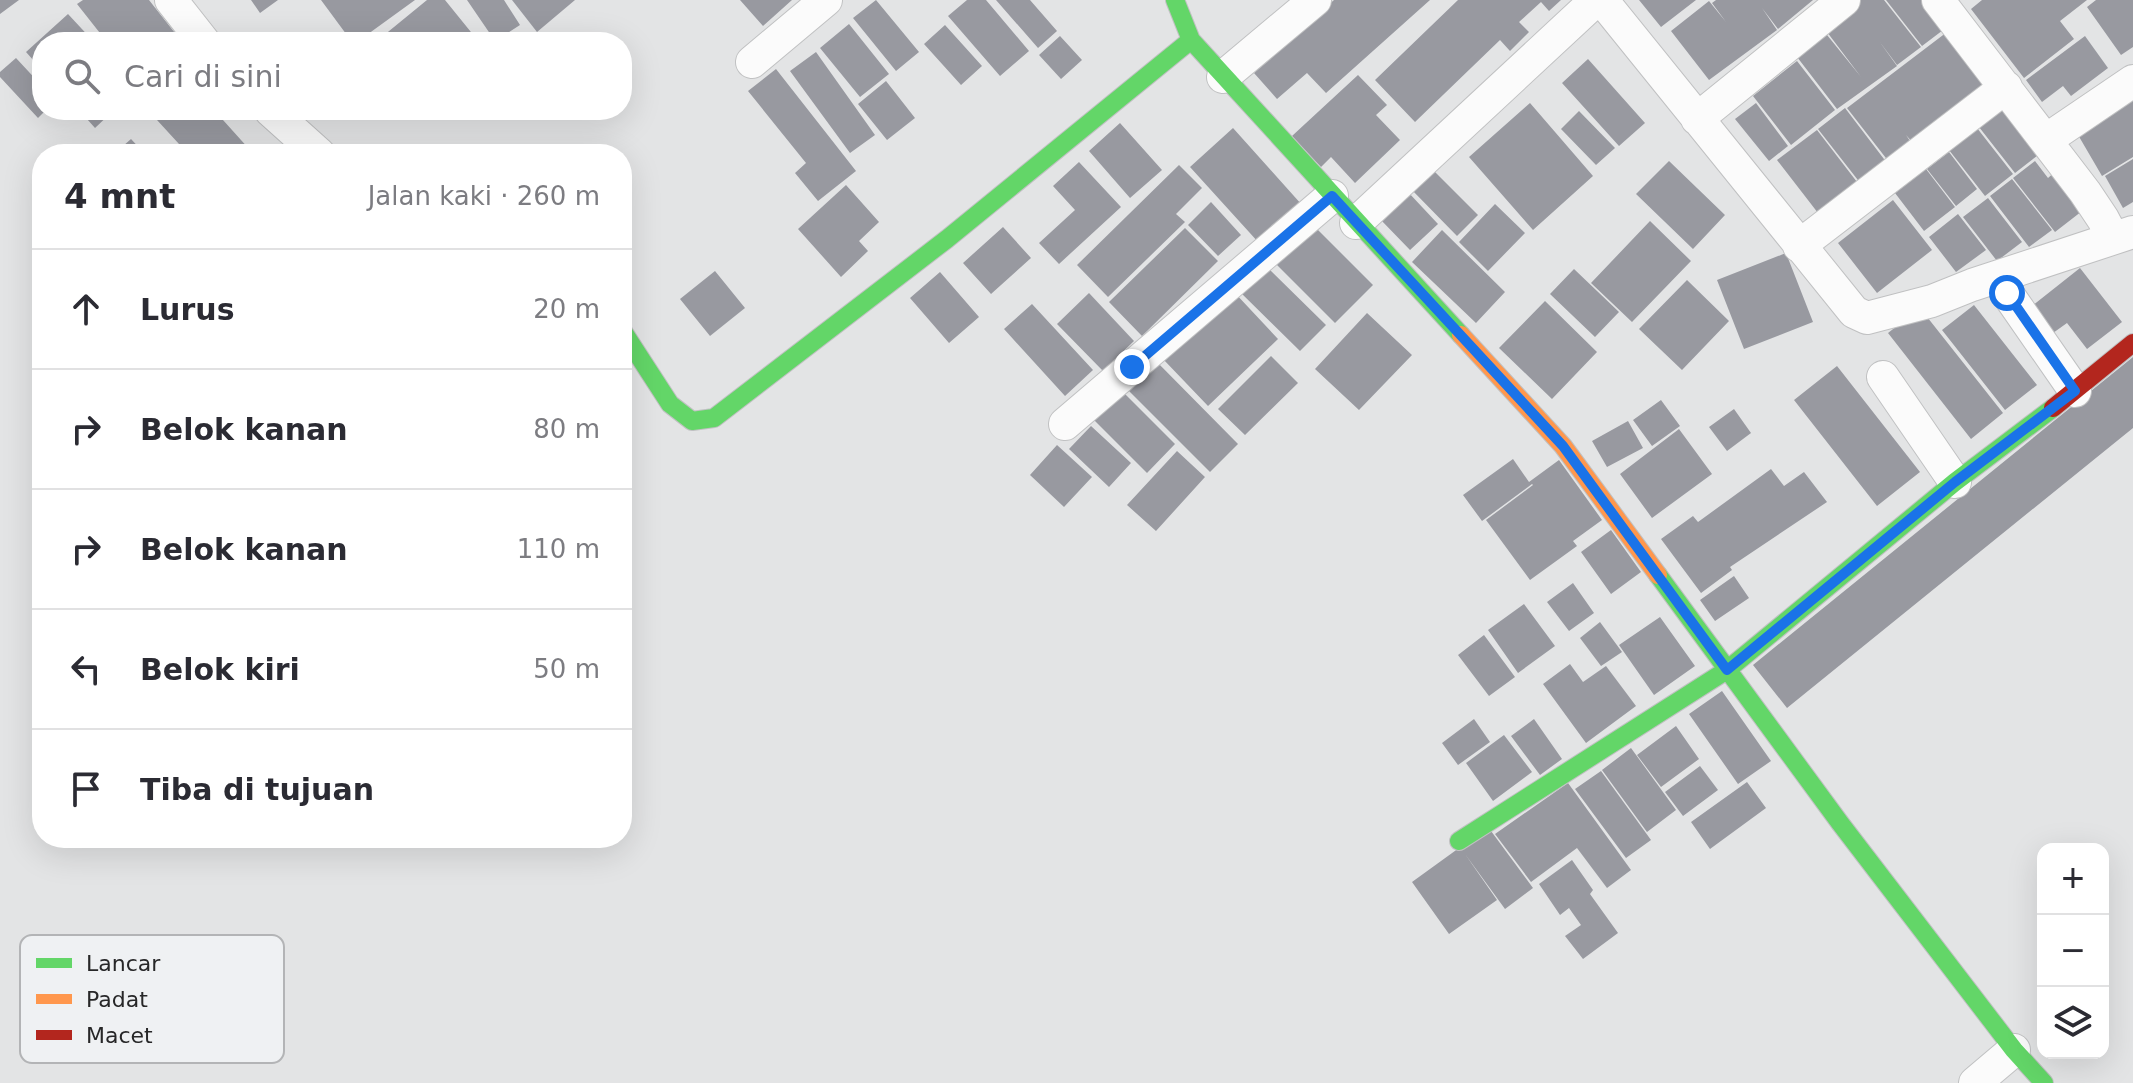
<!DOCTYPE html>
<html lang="id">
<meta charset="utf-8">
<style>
body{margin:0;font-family:"DejaVu Sans",sans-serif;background:#f2f2f3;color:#2b2b33}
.controls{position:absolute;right:24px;bottom:24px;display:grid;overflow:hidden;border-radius:16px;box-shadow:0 8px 32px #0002}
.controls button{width:72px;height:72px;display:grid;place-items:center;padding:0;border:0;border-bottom:2px solid #e1e1e2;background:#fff;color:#2b2b33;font:40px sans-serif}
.stop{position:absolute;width:24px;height:24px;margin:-18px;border:6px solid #1a73e8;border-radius:50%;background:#fff}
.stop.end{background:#1a73e8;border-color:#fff;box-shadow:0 2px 8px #0008}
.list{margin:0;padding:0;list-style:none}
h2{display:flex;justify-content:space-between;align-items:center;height:104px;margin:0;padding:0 32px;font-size:34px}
h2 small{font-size:26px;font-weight:400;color:#7c7c81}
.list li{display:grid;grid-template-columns:52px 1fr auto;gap:24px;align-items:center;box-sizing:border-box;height:120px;padding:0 32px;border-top:2px solid #e1e1e2}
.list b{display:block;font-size:30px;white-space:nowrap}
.list em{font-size:26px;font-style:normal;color:#7c7c81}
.icon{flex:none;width:44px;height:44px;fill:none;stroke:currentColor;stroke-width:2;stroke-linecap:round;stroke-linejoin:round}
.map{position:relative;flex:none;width:2133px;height:1083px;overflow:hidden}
.search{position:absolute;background:#fff;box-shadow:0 8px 32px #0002;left:32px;top:32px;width:600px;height:88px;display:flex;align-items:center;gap:20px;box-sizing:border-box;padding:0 28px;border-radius:32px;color:#7c7c81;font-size:30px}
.panel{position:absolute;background:#fff;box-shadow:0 8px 32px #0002;left:32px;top:144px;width:600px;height:704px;border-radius:32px}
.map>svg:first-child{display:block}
.building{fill:#9899a0}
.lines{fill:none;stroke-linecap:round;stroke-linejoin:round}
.street-casing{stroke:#c0c1c2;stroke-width:34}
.fast-casing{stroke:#c0c1c2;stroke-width:20}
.slow-casing{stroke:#c0c1c2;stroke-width:20}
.jam-casing{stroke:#c0c1c2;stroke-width:20}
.street{stroke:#fbfbfb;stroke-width:32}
.fast{stroke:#63d668;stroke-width:18}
.slow{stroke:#ff974d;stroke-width:18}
.jam{stroke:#b3261e;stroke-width:18}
.route{stroke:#1a73e8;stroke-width:10}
.key{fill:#eff1f3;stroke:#b3b4b6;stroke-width:2}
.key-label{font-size:22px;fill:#272728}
</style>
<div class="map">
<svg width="2133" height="1083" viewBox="0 0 2133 1083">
<rect width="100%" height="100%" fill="#e3e4e5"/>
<path class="building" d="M0,0H19L0,14Z
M83,0H149L182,42H107L77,4Z
M251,0H278L260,13Z
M321,0H415L357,42H352Z
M427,0H445L479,42H388L383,36Z
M467,0H504L520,25L495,41Z
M512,0H575L537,32Z
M740,0H792L763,26Z
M876,0L919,52L896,71L853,18Z
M967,0H986L1029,51L1000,76L948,16Z
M996,0H1030L1057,31L1038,48Z
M1334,0H1430L1326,93L1307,73L1277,99L1254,73Z
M1458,0H1561L1549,11L1541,2L1519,22L1529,32L1510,51L1500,40L1415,122L1375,80Z
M1639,0H1696L1661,27Z
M1716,0H1813L1778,29L1762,8L1777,30L1709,80L1671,31L1709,1L1726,22L1712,3Z
M1860,0H1884L1921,47L1897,65L1879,41L1897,66L1837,109L1794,53L1823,30L1861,77L1824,28Z
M1886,0H1932L1951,24L1922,46Z
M1982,0H2087L2060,21L2074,39L2024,78L1971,9Z
M2096,0H2133V47L2121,55L2087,7Z
M68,14L94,42H42V70L26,52Z
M849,24L889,74L860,97L820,48Z
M945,25L982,66L961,85L924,44Z
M1951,29L1991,82L1913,143L1906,135L1912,144L1889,162L1847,108Z
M1060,36L1082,60L1061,79L1039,55Z
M2085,36L2108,68L2071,96L2063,86L2042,102L2026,80Z
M816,52L875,135L850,153L790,71Z
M16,58L42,86V110H46L38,118L0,77V72Z
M1588,59L1645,123L1619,146L1562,83Z
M1797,61L1835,110L1791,145L1753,96Z
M776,69L856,171L818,201L795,173L806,163L748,91Z
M1358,75L1387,105L1376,115L1400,140L1355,183L1331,157L1321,167L1292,136Z
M886,81L915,118L887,140L858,104Z
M2133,96V157L2102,176L2074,128Z
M2010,102L2046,149L2015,173L1979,127Z
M1530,103L1593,176L1533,230L1469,157Z
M1756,103L1788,146L1769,161L1735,119Z
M1845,108L1887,163L1861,184L1818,129Z
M79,110H114L95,128Z
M169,110H214L250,150L246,154H168L179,144L157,120Z
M1579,111L1615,148L1596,165L1561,129Z
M1120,123L1162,170L1130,198L1089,151Z
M1233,128L1302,205L1259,243L1190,167Z
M1977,128L2013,174L1985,196L1949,150Z
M1817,130L1857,182L1818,213L1777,160Z
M131,139L145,154H114Z
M1949,152L1977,189L1956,206L1927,169Z
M2133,159V202L2123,208L2105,176Z
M1669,161L1725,215L1693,249L1636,194Z
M2035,161L2048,178L2057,170L2086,208L2055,232L2013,178Z
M1079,162L1121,207L1059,264L1039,243L1075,210L1053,186Z
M1179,165L1202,188L1176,214L1185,222L1108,297L1077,265Z
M1432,169L1478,215L1457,236L1411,189Z
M1926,169L1955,207L1924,231L1895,193Z
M2012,179L2052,230L2029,247L1990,196Z
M846,185L879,222L859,241L868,251L841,277L798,229Z
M1408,192L1438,224L1410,250L1380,219Z
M1988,198L2022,242L1997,261L1963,217Z
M1893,200L1932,250L1877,293L1838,243Z
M1211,202L1241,235L1218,256L1188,225Z
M1495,204L1525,233L1488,271L1459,242Z
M1958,214L1986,250L1956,272L1929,237Z
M1650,221L1691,261L1632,322L1591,283Z
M1313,225L1373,285L1335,323L1275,263Z
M1003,227L1031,258L991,294L963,263Z
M1185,228L1218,261L1142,336L1109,302Z
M1442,230L1505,292L1476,323L1412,262Z
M1786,253L1813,322L1744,349L1717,280Z
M1264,264L1326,325L1300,351L1238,290Z
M2080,268L2122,322L2087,349L2067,323L2053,333L2032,306Z
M1574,269L1619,312L1595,337L1550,294Z
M715,271L745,308L710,336L680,299Z
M940,272L979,317L949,343L910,298Z
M1687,280L1729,321L1682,370L1639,329Z
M1234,292L1278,339L1208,406L1163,359Z
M1089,293L1134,341L1103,371L1057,324Z
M1545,301L1597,352L1552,399L1499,348Z
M1032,304L1093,370L1065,396L1004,329Z
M1974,305L2037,385L2005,410L1942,330Z
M1920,308L2003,413L1971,439L1888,333Z
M1367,313L1412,355L1359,410L1315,369Z
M1271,356L1298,383L1245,435L1218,409Z
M2133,357V428L1787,708L1753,665Z
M1154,359L1238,444L1210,472L1125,387Z
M1837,366L1920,472L1877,506L1794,400Z
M1120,389L1175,444L1147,473L1092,418Z
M1661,400L1680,426L1652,446L1633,420Z
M1734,409L1751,433L1727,451L1709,427Z
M1628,421L1643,448L1607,467L1592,441Z
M1091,426L1131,463L1109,487L1069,449Z
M1679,429L1712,474L1652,518L1620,474Z
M1057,445L1092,477L1064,507L1030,475Z
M1177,451L1205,477L1156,531L1127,505Z
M1513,459L1529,482L1559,460L1602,520L1573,541L1577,546L1530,580L1486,520L1533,485L1532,484L1482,521L1463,495Z
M1771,469L1784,486L1804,472L1827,502L1730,567L1732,570L1701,593L1661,539L1693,516L1698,522Z
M1611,530L1641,572L1611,594L1581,552Z
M1734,576L1749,598L1715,621L1700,600Z
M1573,583L1594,613L1569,631L1547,602Z
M1524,604L1555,646L1518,673L1488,630Z
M1660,617L1695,666L1654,695L1619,645Z
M1600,622L1622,652L1601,666L1580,638Z
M1484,635L1515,677L1489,696L1458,655Z
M1570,664L1583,682L1606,666L1636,706L1586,743L1543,684Z
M1722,691L1771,761L1738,784L1689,714Z
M1474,719L1490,742L1458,765L1442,743Z
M1534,719L1562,759L1540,775L1511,736Z
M1676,726L1699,759L1661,787L1637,755Z
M1504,735L1532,772L1493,801L1466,763Z
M1631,748L1676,810L1647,832L1602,770Z
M1700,766L1718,790L1683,816L1665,792Z
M1601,771L1651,840L1626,858L1575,789Z
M1747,782L1766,808L1710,849L1691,822Z
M1568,783L1631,870L1607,888L1577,848L1531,882L1495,834Z
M1491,831L1533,888L1505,909L1465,854L1497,900L1449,934L1412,882L1459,848Z
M1572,860L1593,890L1590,894L1618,933L1583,959L1565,936L1581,925L1569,908L1560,915L1539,884Z"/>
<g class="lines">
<g class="street-casing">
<path id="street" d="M171,0L204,42
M1602,0L1854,312L1867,318L1932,301L1972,285L2133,232
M1938,0L2085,192L2103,219L2113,238
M752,62L826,0
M1223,77L1315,0
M270,110L319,154
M1697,119L1844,0
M2046,140L2133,81
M1356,223L1596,0
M1799,246L2006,87
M2007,293L2075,391
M1883,377L1955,482
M1065,424L1332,196
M1975,1083L2014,1050"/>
</g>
<g class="fast-casing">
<path id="fast" d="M1175,0L1191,40L1461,335
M622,330L670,404L692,421L714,418L947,239L1191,40
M1658,575L1840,823L2014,1050L2044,1083
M1459,841L1727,670L1955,482L2053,408"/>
</g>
<g class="slow-casing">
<path id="slow" d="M1461,335L1563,446L1658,575"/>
</g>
<g class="jam-casing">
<path id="jam" d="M2053,408L2133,343"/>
</g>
<use href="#street" class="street"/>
<use href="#fast" class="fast"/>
<use href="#slow" class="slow"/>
<use href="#jam" class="jam"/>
</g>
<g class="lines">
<path class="route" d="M1132,367L1332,196L1563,446L1727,670L1955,482L2075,391L2007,293"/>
</g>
<rect x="20" y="935" width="264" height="128" rx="12" class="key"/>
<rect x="36" y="958" width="36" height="10" fill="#63d668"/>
<rect x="36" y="994" width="36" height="10" fill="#ff974d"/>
<rect x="36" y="1030" width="36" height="10" fill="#b3261e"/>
<g class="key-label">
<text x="86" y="971">Lancar</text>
<text x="86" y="1007">Padat</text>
<text x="86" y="1043">Macet</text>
</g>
</svg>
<div class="controls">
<button>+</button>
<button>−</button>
<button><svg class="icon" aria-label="layers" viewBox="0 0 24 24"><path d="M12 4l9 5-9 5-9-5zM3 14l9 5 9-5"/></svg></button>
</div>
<div class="stop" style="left:2007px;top:293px"></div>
<div class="stop end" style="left:1132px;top:367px"></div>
<div class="search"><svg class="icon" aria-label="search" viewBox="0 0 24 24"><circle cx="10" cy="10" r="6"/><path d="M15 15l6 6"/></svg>Cari di sini</div>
<section class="panel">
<h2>4 mnt<small>Jalan kaki · 260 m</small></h2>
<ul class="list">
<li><svg class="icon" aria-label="ahead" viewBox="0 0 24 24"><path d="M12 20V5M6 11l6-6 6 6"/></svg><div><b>Lurus</b></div><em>20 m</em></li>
<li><svg class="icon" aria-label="right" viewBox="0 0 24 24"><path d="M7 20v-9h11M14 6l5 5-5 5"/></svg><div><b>Belok kanan</b></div><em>80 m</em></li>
<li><svg class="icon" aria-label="right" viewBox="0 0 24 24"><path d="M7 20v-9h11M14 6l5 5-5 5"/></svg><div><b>Belok kanan</b></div><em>110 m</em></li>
<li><svg class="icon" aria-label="left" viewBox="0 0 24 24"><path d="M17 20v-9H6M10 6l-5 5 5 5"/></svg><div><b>Belok kiri</b></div><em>50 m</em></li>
<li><svg class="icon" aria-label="arrive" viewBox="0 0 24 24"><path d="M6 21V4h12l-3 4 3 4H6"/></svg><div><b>Tiba di tujuan</b></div></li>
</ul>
</section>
</div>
